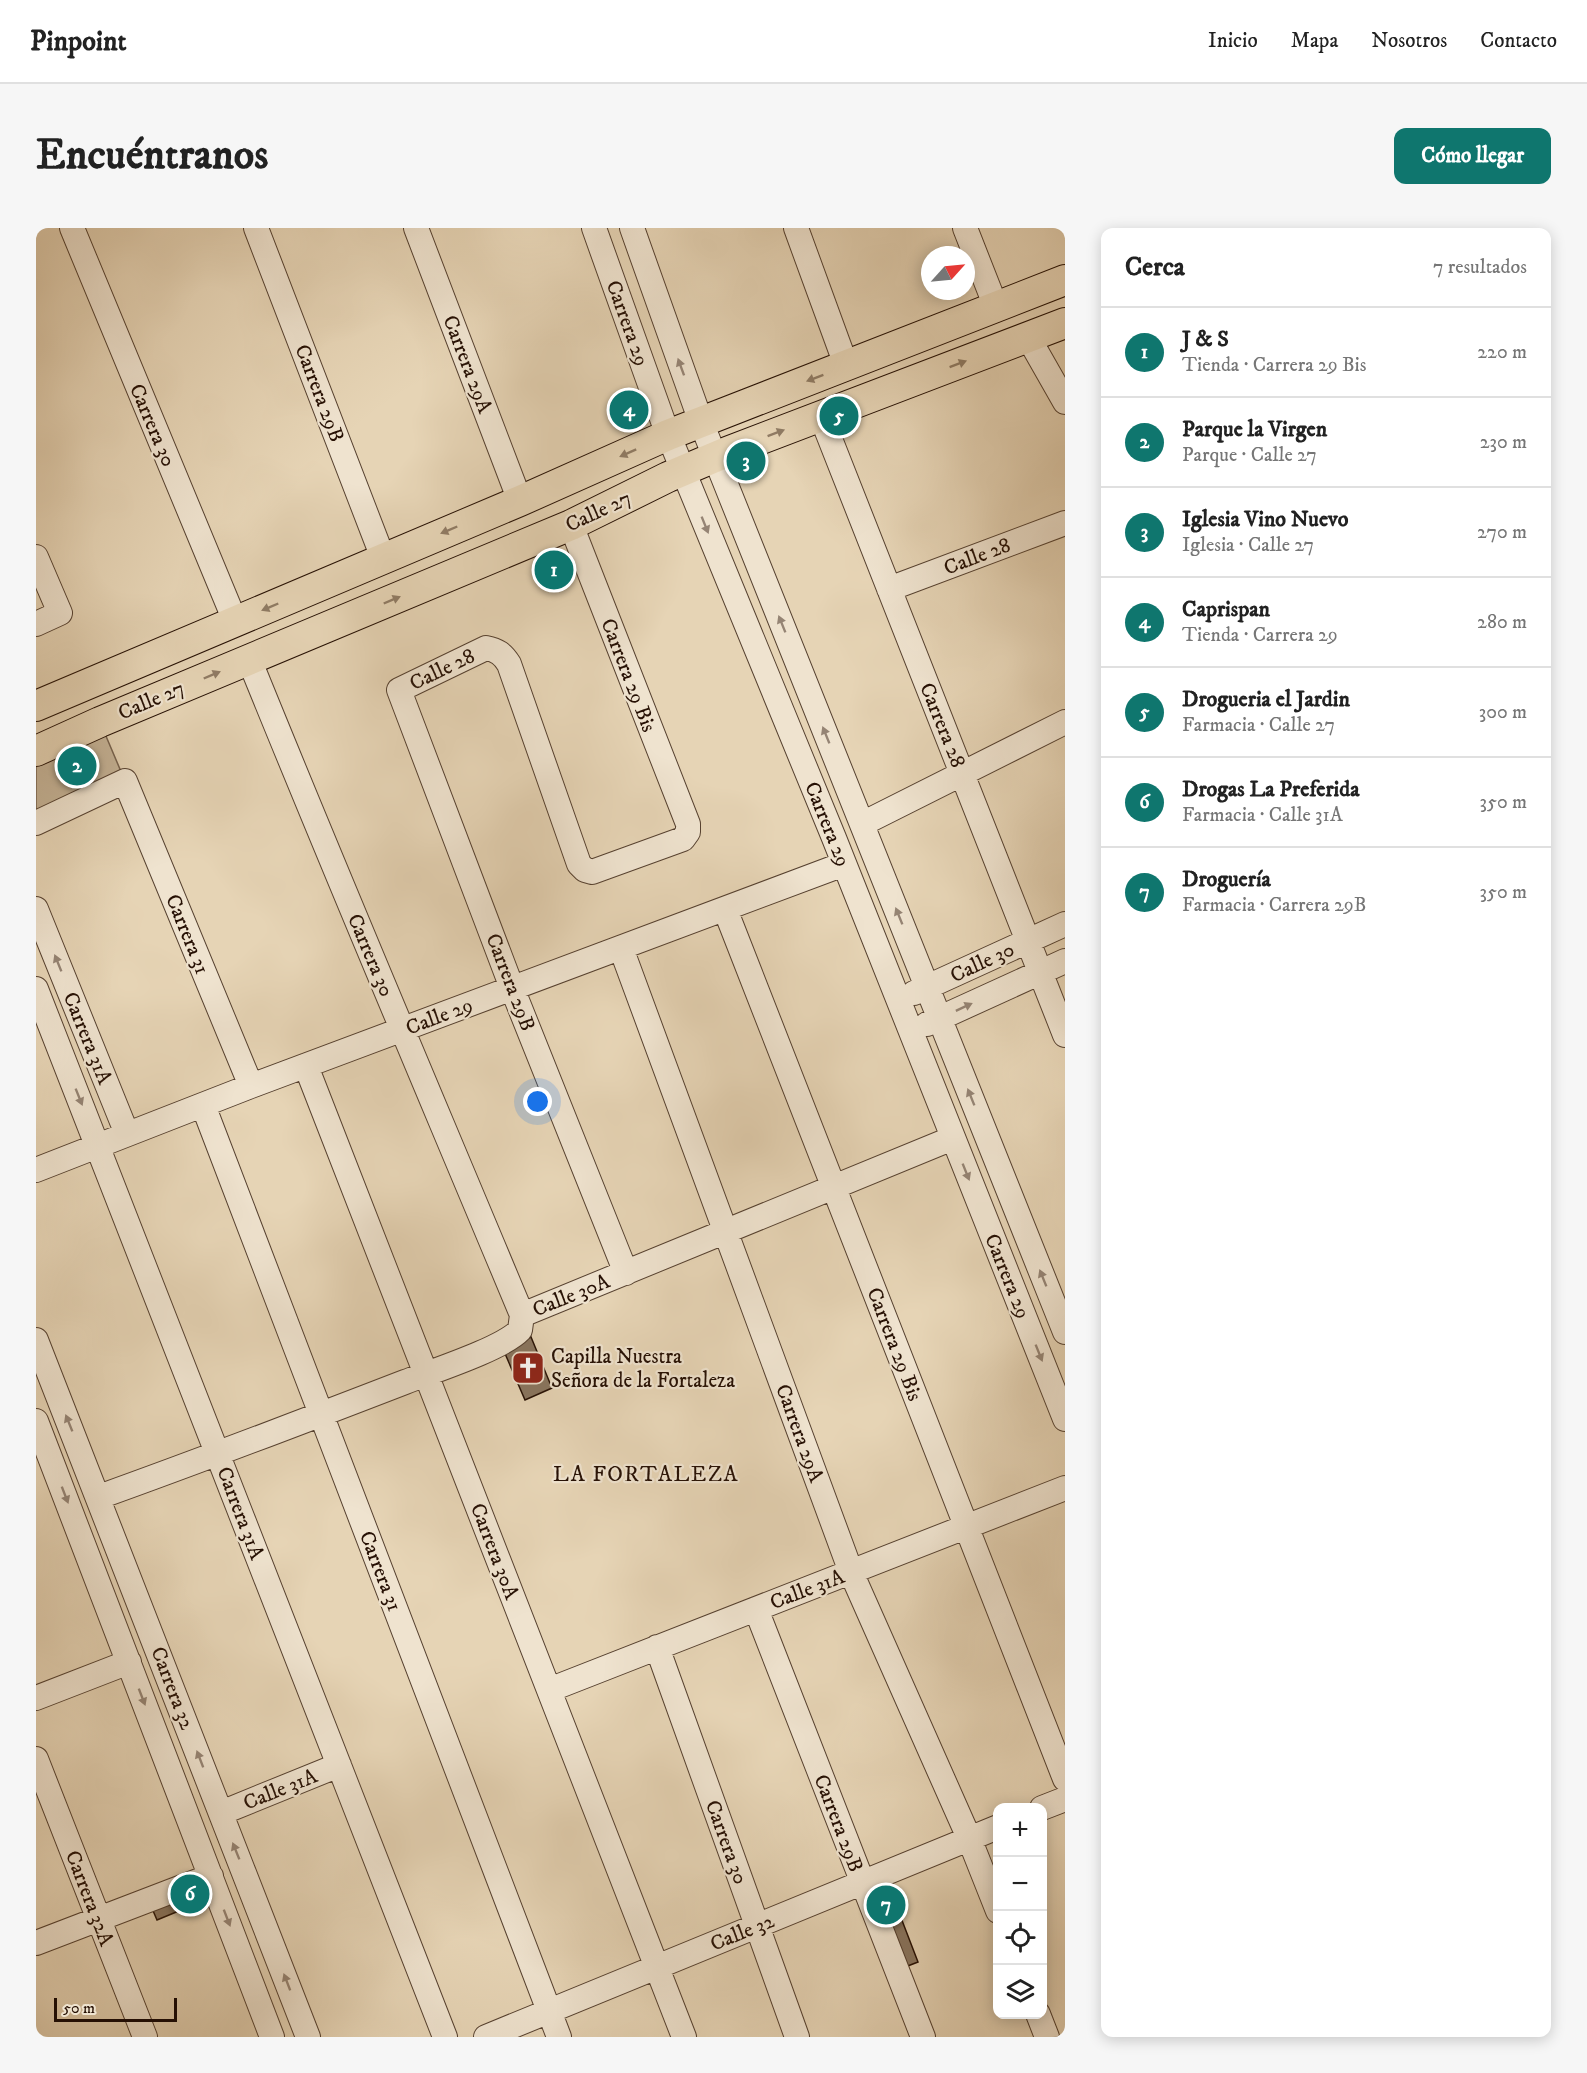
<!DOCTYPE html>
<html lang="es">
<meta charset="utf-8">
<style>
body{margin:0;font-family:"IM FELL DW Pica",serif;background:#f6f6f6;color:#222}
.controls{position:absolute;right:18px;bottom:18px;display:grid;overflow:hidden;border-radius:12px;box-shadow:0 3px 15px #0003}
.controls button{width:54px;height:54px;display:grid;place-items:center;padding:0;border:0;border-bottom:2px solid #e0e0e0;background:#fff;color:#222;font:30px sans-serif}
.compass{position:absolute;left:885px;top:18px;width:54px;height:54px;border-radius:50%;background:#fff;box-shadow:0 3px 15px #0003;rotate:63deg}
.scale{position:absolute;left:18px;bottom:15px;width:123px;box-sizing:border-box;padding-left:6px;border:3px solid #261004;border-top:0;font-size:16px;line-height:21px;white-space:nowrap;color:#261004;-webkit-text-stroke:4px #efe3cf;paint-order:stroke}
.you{position:absolute;left:502px;top:874px;width:21px;height:21px;margin:-15px;border:4px solid #fff;border-radius:50%;background:#1a73e8;box-shadow:0 0 0 9px #1a73e833}
.badge{display:grid;place-items:center;width:39px;height:39px;border-radius:50%;background:#0f766e;color:#fff;font-size:20px;font-weight:700}
.pin{position:absolute;translate:-50% -50%;border:3px solid #fff;box-shadow:0 2px 6px #0006}
.list{margin:0;padding:0;list-style:none}
h2{display:flex;justify-content:space-between;align-items:center;height:78px;margin:0;padding:0 24px;font-size:26px}
h2 small{font-size:20px;font-weight:400;color:#767676}
.list li{display:grid;grid-template-columns:39px 1fr auto;gap:18px;align-items:center;box-sizing:border-box;height:90px;padding:0 24px;border-top:2px solid #e0e0e0}
.list b{display:block;font-size:22px;white-space:nowrap}
.list p{margin:0;font-size:20px;white-space:nowrap;color:#767676}
.list em{font-size:20px;font-style:normal;color:#767676}
.icon{flex:none;width:33px;height:33px;fill:none;stroke:currentColor;stroke-width:2;stroke-linecap:round;stroke-linejoin:round}
.map{position:relative;flex:none;width:1029px;height:1809px;overflow:hidden;border-radius:12px}
header{display:flex;align-items:center;gap:36px;box-sizing:border-box;height:84px;padding:0 30px;background:#fff;border-bottom:2px solid #e0e0e0}
header strong{font-size:28px}
nav{display:flex;gap:33px;margin-inline-start:auto;font-size:21px}
.intro{display:flex;align-items:center;justify-content:space-between;box-sizing:border-box;height:144px;padding:0 36px}
h1{margin:0;font-size:42px}
.button{padding:15px 27px;border-radius:12px;background:#0f766e;color:#fff;font-size:21px;font-weight:700}
main{display:flex;gap:36px;padding:0 36px}
aside{flex:1;background:#fff;border-radius:12px;box-shadow:0 3px 15px #0003}
.map>svg:first-child{display:block}
.green{fill:#c5b397;stroke:#76624e;stroke-width:1.5}
.building{fill:#8a7660;stroke:#261004;stroke-width:1.5}
.lines{fill:none;stroke-linecap:round;stroke-linejoin:round}
.minor-casing{stroke:#564130;stroke-width:26}
.major-casing{stroke:#261004;stroke-width:32}
.minor{stroke:#efe3cf;stroke-width:24}
.major{stroke:#e6d4b5;stroke-width:30}
.oneway{fill:#907c65}
.oneway2{fill:#958474}
.labels{text-anchor:middle;stroke-width:4.5;stroke-linejoin:round;paint-order:stroke}
.street-label{font-size:21px;fill:#261004;stroke:#efe3cf}
.poi-label{font-size:21px;fill:#261004;stroke:#efe3cf;text-anchor:start}
.neighbourhood-label{font-size:22px;letter-spacing:1.5px;fill:#261004;stroke:#efe3cf}
</style>
<header>
<strong>Pinpoint</strong>
<nav><a>Inicio</a><a>Mapa</a><a>Nosotros</a><a>Contacto</a></nav>
</header>
<div class="intro"><h1>Encuéntranos</h1><a class="button">Cómo llegar</a></div>
<main>
<div class="map">
<svg width="1029" height="1809" viewBox="0 0 1029 1809">
<rect width="100%" height="100%" fill="#e6d4b5"/>
<filter id="stains"><feTurbulence type="fractalNoise" baseFrequency=".00333" numOctaves="4"/><feColorMatrix values="0 0 0 0 .2 0 0 0 0 .09 0 0 0 0 .02 0 0 0 .5 -.17"/></filter>
<radialGradient id="worn" r=".72"><stop offset=".6" stop-color="#630" stop-opacity="0"/><stop offset="1" stop-color="#630" stop-opacity=".3"/></radialGradient>
<path class="green" d="M64,494L89,553L0,595V523Z"/>
<path class="building" d="M495,1109L516,1160L489,1172L467,1121Z
M157,1661L162,1675L121,1692L115,1678Z
M857,1669L882,1734L864,1741L839,1676Z"/>
<g class="lines">
<g class="minor-casing">
<path id="minor" d="M36,0L199,393
M220,0L347,330
M380,0L484,273
M558,0L628,196L798,610L1029,1191
M596,0L665,194L1029,1104
M760,0L810,137
M929,0L960,79
M992,109L1029,174
M785,188L1029,807
M535,297L652,596V604L647,611L556,644L549,642L543,636L473,436C467,426 461,422 450,420L363,462L476,760L590,1045
M0,329L24,385L0,396
M853,361L1029,295
M0,595L89,553L215,858
M826,596L1029,494
M0,681L91,906
M689,681L1029,1551
M585,720L815,1344L933,1610L962,1683
M0,761L409,1809
M878,765L1029,696
M891,796L1029,733
M270,838L648,1809
M167,877L523,1809
M0,942L215,858L808,636
M486,1087L917,910
M0,1112L272,1809
M0,1193L236,1809
M63,1269C166,1232 268,1193 369,1154C397,1143 466,1121 484,1102L486,1087C395,869 302,651 213,431
M720,1381L887,1809
M621,1419L761,1809
M513,1462L1029,1260
M0,1470L93,1434
M0,1531L109,1809
M1006,1580L1029,1571
M185,1585L303,1537
M0,1715L175,1648
M1002,1786L1011,1809
M450,1809L962,1599"/>
</g>
<g class="major-casing">
<path id="major" d="M0,478L484,273L632,207L1029,52
M0,523L64,494L535,297L632,249L691,224L1029,95"/>
</g>
<use href="#minor" class="minor"/>
<use href="#major" class="major"/>
</g>
<defs><path id="oneway-solid" d="M-6-.8H1V-3.2L6.5 0L1 3.2V.8H-6Z" transform="scale(1.5)"/></defs>
<g class="oneway">
<use href="#oneway-solid" transform="translate(922 136) rotate(-21)"/>
<use href="#oneway-solid" transform="translate(779 150) rotate(159)"/>
<use href="#oneway-solid" transform="translate(740 205) rotate(-21)"/>
<use href="#oneway-solid" transform="translate(592 225) rotate(156)"/>
<use href="#oneway-solid" transform="translate(413 302) rotate(157)"/>
<use href="#oneway-solid" transform="translate(356 372) rotate(-23)"/>
<use href="#oneway-solid" transform="translate(234 379) rotate(157)"/>
<use href="#oneway-solid" transform="translate(176 447) rotate(-23)"/>
</g>
<g class="oneway2">
<use href="#oneway-solid" transform="translate(645 139) rotate(-110)"/>
<use href="#oneway-solid" transform="translate(669 297) rotate(68)"/>
<use href="#oneway-solid" transform="translate(746 396) rotate(-112)"/>
<use href="#oneway-solid" transform="translate(790 507) rotate(-112)"/>
<use href="#oneway-solid" transform="translate(863 688) rotate(-112)"/>
<use href="#oneway-solid" transform="translate(22 735) rotate(-112)"/>
<use href="#oneway-solid" transform="translate(928 779) rotate(-25)"/>
<use href="#oneway-solid" transform="translate(43 869) rotate(68)"/>
<use href="#oneway-solid" transform="translate(935 869) rotate(-112)"/>
<use href="#oneway-solid" transform="translate(930 944) rotate(68)"/>
<use href="#oneway-solid" transform="translate(1007 1050) rotate(-112)"/>
<use href="#oneway-solid" transform="translate(1003 1125) rotate(68)"/>
<use href="#oneway-solid" transform="translate(33 1195) rotate(-112)"/>
<use href="#oneway-solid" transform="translate(29 1267) rotate(69)"/>
<use href="#oneway-solid" transform="translate(106 1469) rotate(69)"/>
<use href="#oneway-solid" transform="translate(164 1531) rotate(-111)"/>
<use href="#oneway-solid" transform="translate(200 1623) rotate(-112)"/>
<use href="#oneway-solid" transform="translate(191 1690) rotate(69)"/>
<use href="#oneway-solid" transform="translate(251 1754) rotate(-111)"/>
</g>
<defs>
<g id="church-square" transform="scale(1.725)"><rect x="-9" y="-9" width="18" height="18" rx="4" fill="#8f2418" stroke="#efe3cf"/><path d="M-1.2-6h2.4v3.5h3.3v2.4h-3.3V6h-2.4V-.1h-3.3v-2.4h3.3Z" fill="#fff"/></g>
</defs>
<g fill-rule="evenodd">
<use href="#church-square" x="492" y="1140"/>
</g>
<g class="labels">
<g class="street-label">
<text transform="translate(592 95) rotate(70)" y="7">Carrera 29</text>
<text transform="translate(432 136) rotate(69)" y="7">Carrera 29A</text>
<text transform="translate(284 165) rotate(69)" y="7">Carrera 29B</text>
<text transform="translate(117 197) rotate(67)" y="7">Carrera 30</text>
<text transform="translate(562 283) rotate(-25)" y="7">Calle 27</text>
<text transform="translate(941 328) rotate(-21)" y="7">Calle 28</text>
<text transform="translate(406 441) rotate(-26)" y="7">Calle 28</text>
<text transform="translate(593 447) rotate(69)" y="7">Carrera 29 Bis</text>
<text transform="translate(115 472) rotate(-23)" y="7">Calle 27</text>
<text transform="translate(907 497) rotate(68)" y="7">Carrera 28</text>
<text transform="translate(792 596) rotate(68)" y="7">Carrera 29</text>
<text transform="translate(152 706) rotate(68)" y="7">Carrera 31</text>
<text transform="translate(335 727) rotate(67)" y="7">Carrera 30</text>
<text transform="translate(946 734) rotate(-25)" y="7">Calle 30</text>
<text transform="translate(475 754) rotate(69)" y="7">Carrera 29B</text>
<text transform="translate(403 788) rotate(-21)" y="7">Calle 29</text>
<text transform="translate(52 810) rotate(68)" y="7">Carrera 31A</text>
<text transform="translate(972 1048) rotate(68)" y="7">Carrera 29</text>
<text transform="translate(535 1067) rotate(-22)" y="7">Calle 30A</text>
<text transform="translate(859 1116) rotate(69)" y="7">Carrera 29 Bis</text>
<text transform="translate(764 1205) rotate(70)" y="7">Carrera 29A</text>
<text transform="translate(205 1285) rotate(69)" y="7">Carrera 31A</text>
<text transform="translate(459 1323) rotate(69)" y="7">Carrera 30A</text>
<text transform="translate(345 1343) rotate(69)" y="7">Carrera 31</text>
<text transform="translate(771 1361) rotate(-21)" y="7">Calle 31A</text>
<text transform="translate(137 1460) rotate(69)" y="7">Carrera 32</text>
<text transform="translate(244 1561) rotate(-22)" y="7">Calle 31A</text>
<text transform="translate(803 1595) rotate(69)" y="7">Carrera 29B</text>
<text transform="translate(691 1614) rotate(70)" y="7">Carrera 30</text>
<text transform="translate(54 1670) rotate(69)" y="7">Carrera 32A</text>
<text transform="translate(706 1704) rotate(-22)" y="7">Calle 32</text>
</g>
<g class="poi-label">
<text x="515" y="1135">Capilla Nuestra<tspan x="515" dy="24">Señora de la Fortaleza</tspan></text>
</g>
<g class="neighbourhood-label">
<text x="610" y="1253">LA FORTALEZA</text>
</g>
</g>
<rect width="100%" height="100%" filter="url(#stains)"/>
<rect width="100%" height="100%" fill="url(#worn)"/>
</svg>
<div class="controls">
<button>+</button>
<button>−</button>
<button><svg class="icon" aria-label="locate" viewBox="0 0 24 24"><circle cx="12" cy="12" r="6"/><path d="M12 2v4M12 18v4M2 12h4M18 12h4"/></svg></button>
<button><svg class="icon" aria-label="layers" viewBox="0 0 24 24"><path d="M12 4l9 5-9 5-9-5zM3 14l9 5 9-5"/></svg></button>
</div>
<svg class="compass" viewBox="-18 -18 36 36"><path d="M0-13l5 13h-10z" fill="#e53935"/><path d="M0 13l5-13h-10z" fill="#767676"/></svg>
<div class="scale">50 m</div>
<div class="you"></div>
<div class="pin badge" style="left:518px;top:342px">1</div>
<div class="pin badge" style="left:41px;top:538px">2</div>
<div class="pin badge" style="left:710px;top:233px">3</div>
<div class="pin badge" style="left:593px;top:182px">4</div>
<div class="pin badge" style="left:803px;top:188px">5</div>
<div class="pin badge" style="left:154px;top:1666px">6</div>
<div class="pin badge" style="left:850px;top:1677px">7</div>
</div>
<aside>
<h2>Cerca<small>7 resultados</small></h2>
<ul class="list">
<li><span class="badge">1</span><div><b>J &amp; S</b><p>Tienda · Carrera 29 Bis</p></div><em>220 m</em></li>
<li><span class="badge">2</span><div><b>Parque la Virgen</b><p>Parque · Calle 27</p></div><em>230 m</em></li>
<li><span class="badge">3</span><div><b>Iglesia Vino Nuevo</b><p>Iglesia · Calle 27</p></div><em>270 m</em></li>
<li><span class="badge">4</span><div><b>Caprispan</b><p>Tienda · Carrera 29</p></div><em>280 m</em></li>
<li><span class="badge">5</span><div><b>Drogueria el Jardin</b><p>Farmacia · Calle 27</p></div><em>300 m</em></li>
<li><span class="badge">6</span><div><b>Drogas La Preferida</b><p>Farmacia · Calle 31A</p></div><em>350 m</em></li>
<li><span class="badge">7</span><div><b>Droguería</b><p>Farmacia · Carrera 29B</p></div><em>350 m</em></li>
</ul>
</aside>
</main>
